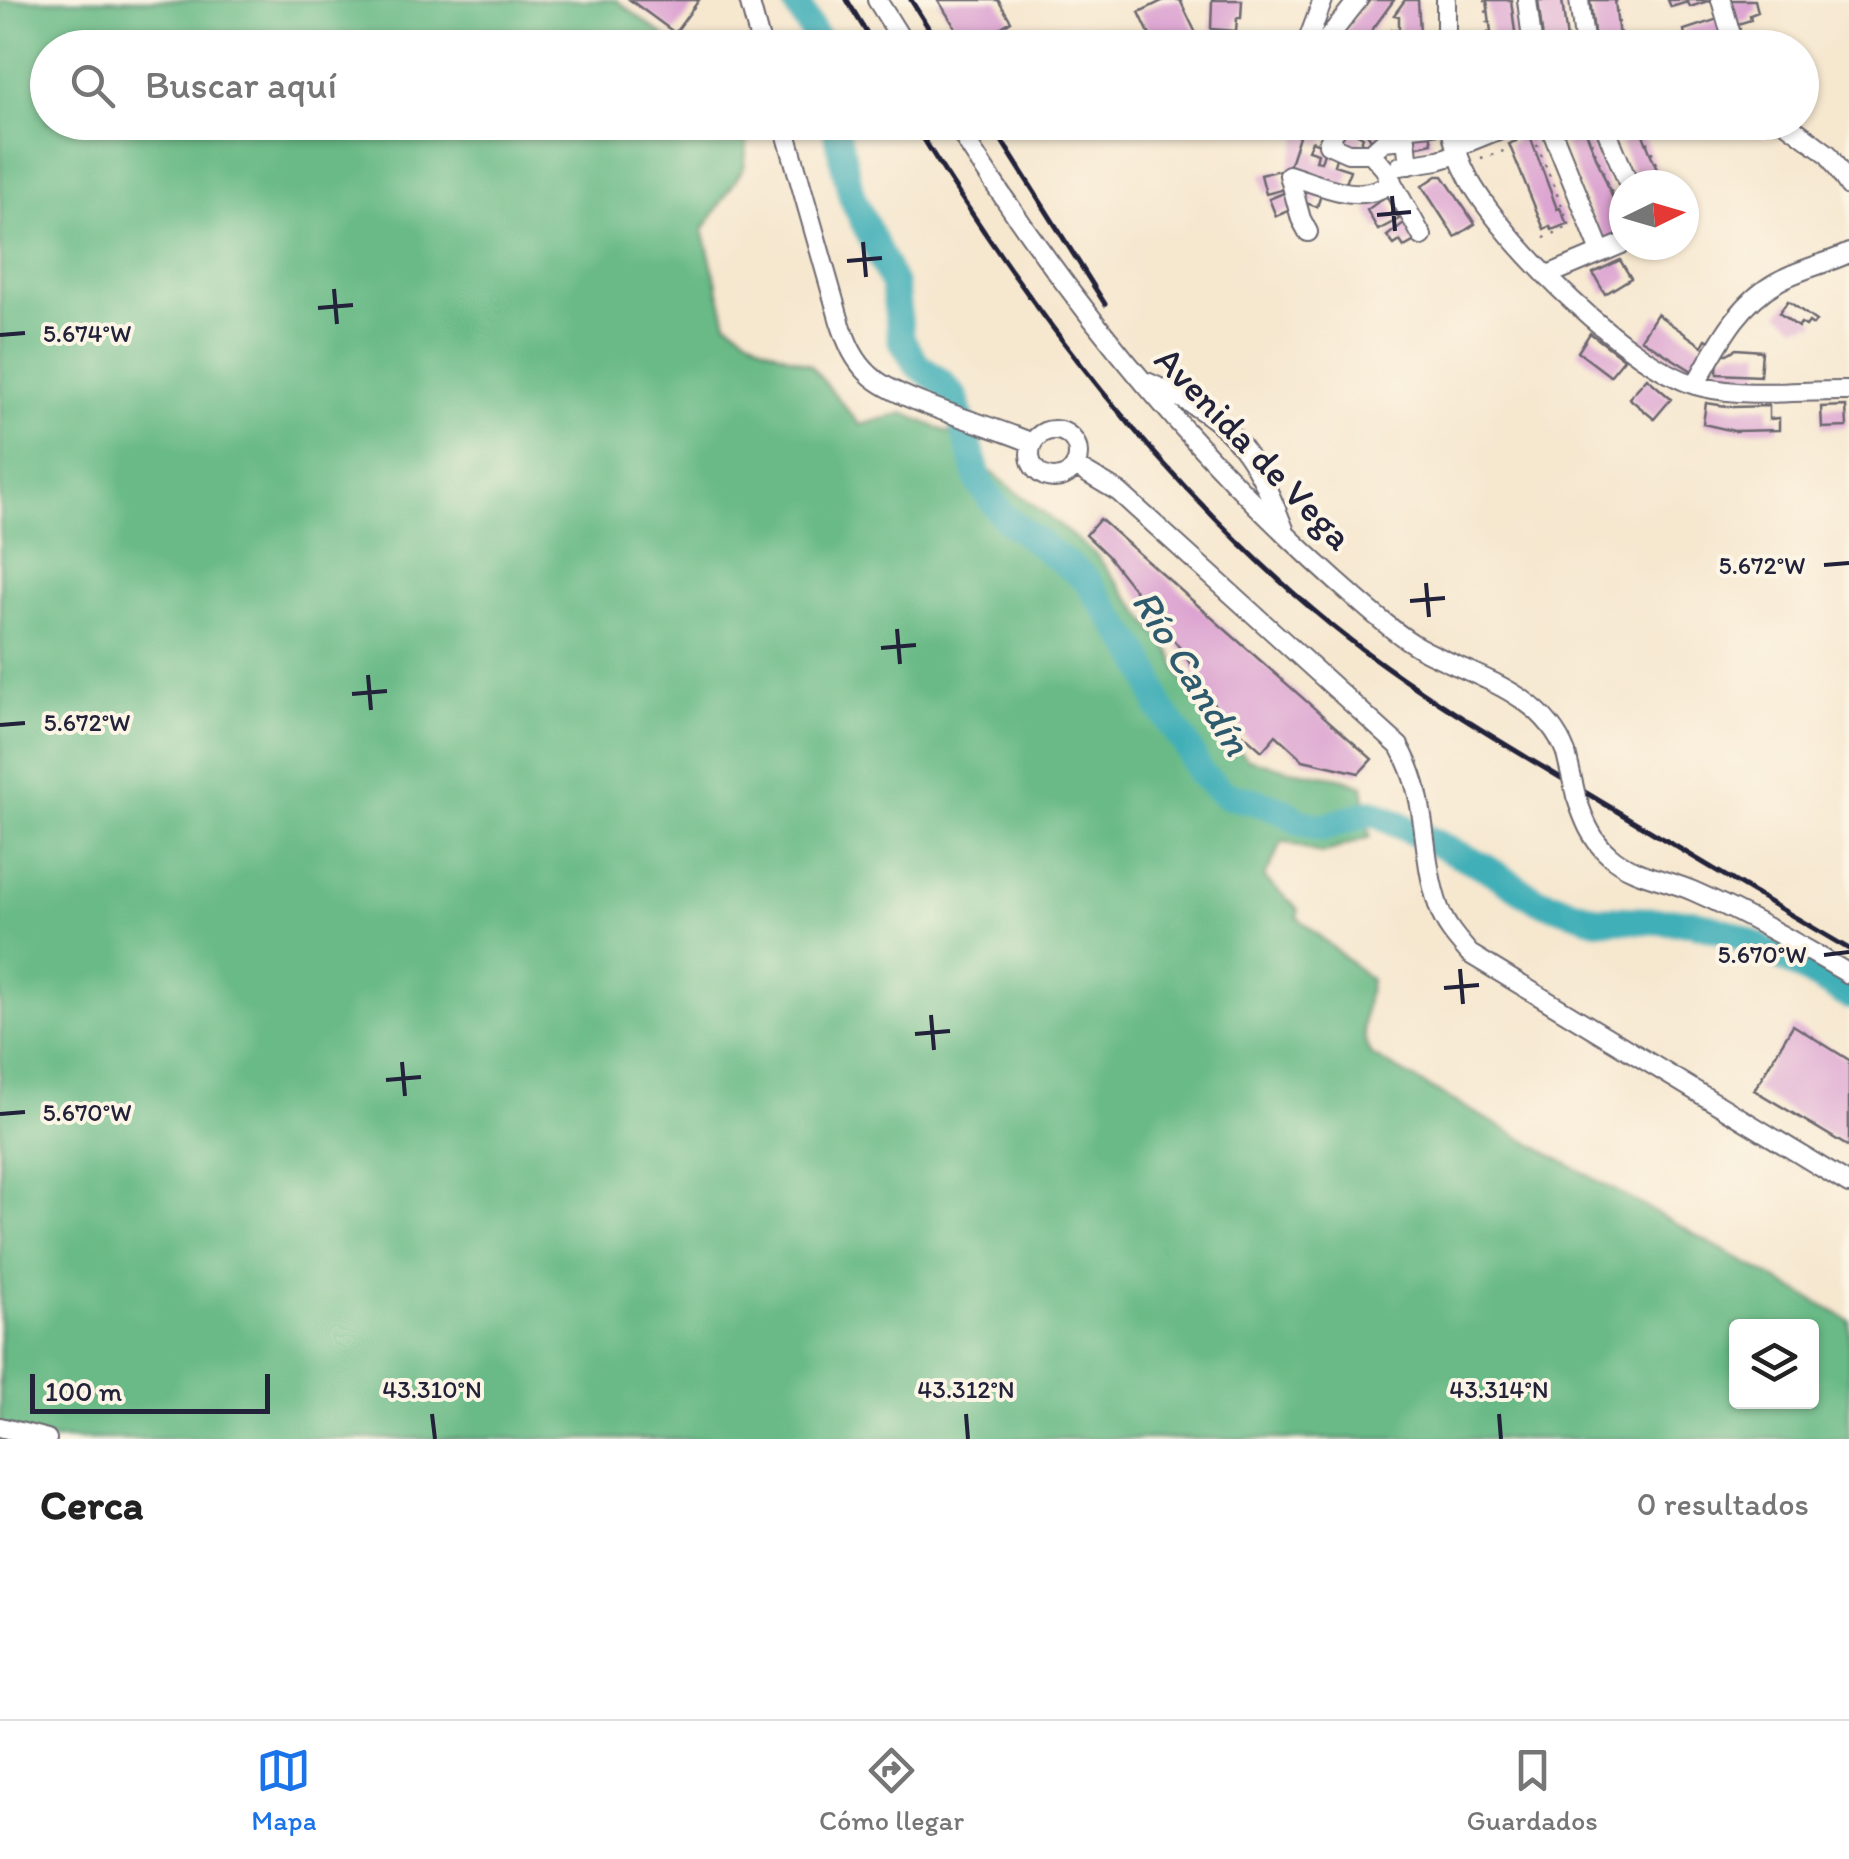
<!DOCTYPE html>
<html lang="es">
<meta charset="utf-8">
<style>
body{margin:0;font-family:Itim,sans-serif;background:#f6f6f6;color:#222}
.controls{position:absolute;right:30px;bottom:30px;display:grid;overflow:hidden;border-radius:10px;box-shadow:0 2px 8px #0004}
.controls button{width:90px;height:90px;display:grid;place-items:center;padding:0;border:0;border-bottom:2px solid #e0e0e0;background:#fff;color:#222;font:50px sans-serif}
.compass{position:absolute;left:1609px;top:170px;width:90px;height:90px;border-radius:50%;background:#fff;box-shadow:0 2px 8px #0004;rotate:85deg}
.scale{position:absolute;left:30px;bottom:25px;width:240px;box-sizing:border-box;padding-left:10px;border:5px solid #22223b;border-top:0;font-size:28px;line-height:35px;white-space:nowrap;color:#22223b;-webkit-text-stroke:8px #fcf5e5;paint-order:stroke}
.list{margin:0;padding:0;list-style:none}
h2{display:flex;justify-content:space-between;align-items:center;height:130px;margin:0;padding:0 40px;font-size:42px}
h2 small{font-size:32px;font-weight:400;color:#767676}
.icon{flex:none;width:55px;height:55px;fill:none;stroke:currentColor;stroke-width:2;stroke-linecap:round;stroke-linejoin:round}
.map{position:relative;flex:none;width:1849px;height:1439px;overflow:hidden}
.search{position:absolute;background:#fff;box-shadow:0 2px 8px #0004;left:30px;right:30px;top:30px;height:110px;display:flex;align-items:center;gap:25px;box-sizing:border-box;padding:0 35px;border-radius:55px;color:#767676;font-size:38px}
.sheet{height:280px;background:#fff}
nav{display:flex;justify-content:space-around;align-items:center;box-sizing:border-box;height:140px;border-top:2px solid #e0e0e0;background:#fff;font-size:28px;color:#767676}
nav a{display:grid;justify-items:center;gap:5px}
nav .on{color:#1a73e8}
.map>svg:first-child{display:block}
.forest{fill:#69ba86;stroke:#466e60;stroke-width:2.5;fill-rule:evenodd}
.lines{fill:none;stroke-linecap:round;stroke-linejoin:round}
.river{stroke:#3fafb7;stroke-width:28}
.building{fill:#dca3d1}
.minor-casing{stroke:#6c676f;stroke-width:22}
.path{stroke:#6c676f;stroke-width:2.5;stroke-dasharray:2.5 8;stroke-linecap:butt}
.minor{stroke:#fff;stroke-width:18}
.rail{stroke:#22223b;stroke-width:5}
.minor-bridge-casing{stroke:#6c676f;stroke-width:22;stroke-linecap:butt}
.minor-bridge{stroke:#fff;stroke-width:18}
.ticks{fill:none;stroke:#22223b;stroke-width:4}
.labels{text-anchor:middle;stroke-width:8;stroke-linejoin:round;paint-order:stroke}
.street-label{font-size:38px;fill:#22223b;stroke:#fcf5e5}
.water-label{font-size:40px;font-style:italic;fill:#2e5a6d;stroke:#fcf5e5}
.ticks-label{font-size:25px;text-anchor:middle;fill:#22223b;stroke:#fcf5e5;stroke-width:8;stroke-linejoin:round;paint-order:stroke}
</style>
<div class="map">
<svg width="1849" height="1439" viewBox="0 0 1849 1439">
<rect width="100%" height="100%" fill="#fcf5e5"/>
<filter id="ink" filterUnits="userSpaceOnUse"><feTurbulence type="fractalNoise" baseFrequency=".01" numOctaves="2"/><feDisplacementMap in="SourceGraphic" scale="20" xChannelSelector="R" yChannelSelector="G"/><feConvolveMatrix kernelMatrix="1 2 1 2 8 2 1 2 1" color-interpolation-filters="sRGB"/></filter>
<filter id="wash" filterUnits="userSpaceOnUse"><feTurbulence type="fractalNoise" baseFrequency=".0048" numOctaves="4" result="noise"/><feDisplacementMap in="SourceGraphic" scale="40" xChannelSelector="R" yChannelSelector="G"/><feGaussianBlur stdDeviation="2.25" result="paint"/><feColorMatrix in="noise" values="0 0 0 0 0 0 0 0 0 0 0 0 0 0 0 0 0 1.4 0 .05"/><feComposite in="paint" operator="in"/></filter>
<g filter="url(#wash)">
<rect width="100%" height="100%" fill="#f6e7cf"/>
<path class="forest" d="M0,0H616L679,47L48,48V122L750,123L744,167L703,230L727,322L763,346L810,365L860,425L904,413L954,435L990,471L1096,555L1170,651L1181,677L1213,723L1248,759L1290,770L1341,778L1363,786L1370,837L1321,854L1283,841L1264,878L1299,910L1297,917L1371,980C1366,1006 1357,1031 1371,1055L1849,1320V1439H0ZM1736,1326H1812V1402H1736Z"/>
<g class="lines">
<path class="river" d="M794,0L823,48
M834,122L852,197L894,285L901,339L917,365L942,383L955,398L980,484L1005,518L1086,579L1138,654L1150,677L1160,708L1186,744L1200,773L1225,795L1254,801L1281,810L1300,822L1322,828L1372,812L1485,867L1535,899L1596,919L1692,922L1730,933L1794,964L1849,996"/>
</g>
<g id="blocks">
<path class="building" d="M630,0H699L675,33Z
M938,0H998L1011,21L968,48Z
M1164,0H1180L1203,48H1156L1139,12Z
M1212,0H1242L1241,18H1237L1236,31L1211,29Z
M1370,0H1394L1359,48H1331Z
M1405,0H1418L1421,48H1399V16L1394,15Z
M1487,0H1511L1517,48H1493Z
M1538,0H1562L1568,48H1544Z
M1590,0H1615L1620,48H1596Z
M1668,0H1711L1690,7L1688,2L1671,7Z
M1731,0H1755L1758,12L1750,15L1751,20L1738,24Z
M1721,18L1727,48H1708L1707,44L1687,47L1684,30Z
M1268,122H1303L1299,127L1308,132L1312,122H1335L1322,145L1312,141L1308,150L1318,153L1316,161L1321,162L1325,149L1337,155L1334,165L1350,170L1345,188L1288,170L1299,136Z
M1373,122H1382L1389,135L1374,144L1364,129Z
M1571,122H1582L1624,226V235L1605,242L1558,128Z
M1612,122H1638L1663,185H1638Z
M1344,127L1363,137L1359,148L1334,142Z
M1429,127L1432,143L1414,147L1406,130Z
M1528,131L1557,209L1560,208L1567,224L1552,230L1550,226L1544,229L1509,144L1516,141L1514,137Z
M1280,170L1285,189L1266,194L1261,175Z
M1437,176H1443L1475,224L1455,237L1422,186Z
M1305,184L1323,189L1317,207L1300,201Z
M1286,192L1293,209L1276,216L1269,199Z
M1386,196L1399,219L1378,230L1367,210Z
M1409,219L1420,238L1404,247L1400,241L1394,245L1387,236Z
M1620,260L1631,278L1605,294L1593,273Z
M1788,301L1816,321L1813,325L1809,322L1806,326L1801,323L1798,327L1779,313Z
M1657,314L1702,346L1706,339L1715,344L1697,374L1641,339Z
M1590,333L1624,359L1610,376L1578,352Z
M1736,349L1762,351L1760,376L1717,374L1718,354H1727Z
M1647,378L1671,399L1654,419L1629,398Z
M1706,403L1733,407L1769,406V419L1779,418V430L1734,431L1703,424Z
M1846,406L1847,427L1822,428L1821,407Z
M1100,519L1372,759L1359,773L1303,760L1276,735L1262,751L1220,714L1183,652L1107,555L1086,535Z
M1793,1025L1849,1060V1147L1754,1090Z"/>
</g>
</g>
<g filter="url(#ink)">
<use href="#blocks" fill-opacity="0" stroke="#6c676f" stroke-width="2.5"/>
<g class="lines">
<g class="minor-casing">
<path id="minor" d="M749,0L762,48
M877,0L907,48
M1446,0V48
M1527,0L1533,48
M1579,0L1585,48
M1721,0L1735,48
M1305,48L1323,0
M1320,48L1358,0
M1395,48V39
M783,122L840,322C847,343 854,361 871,376C900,402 992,425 1032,443
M954,122C1067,301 1201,465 1361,603C1380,619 1400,637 1422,649C1474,677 1543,692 1566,753
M1450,122C1453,143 1460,163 1470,181C1505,243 1632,371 1703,387C1749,398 1802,390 1849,391
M1603,122L1629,185
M1785,122L1828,154L1849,186
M1338,125L1328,144L1348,153H1371
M1393,129L1450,123
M1551,129L1601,252
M1456,147L1518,122
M1409,165L1406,139L1384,141L1371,153L1384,168L1422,236
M1400,166L1438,160L1458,154
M1308,232L1301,219L1289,175C1321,185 1363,207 1392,181
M1548,275L1624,243
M1147,382C1230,418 1252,447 1284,529
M1695,385C1717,347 1737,304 1777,282C1799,269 1826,264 1849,253
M1030 454a24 24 0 1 1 48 0a24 24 0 1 1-48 0Z
M1075,466L1119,492L1399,746C1431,803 1419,851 1439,908C1445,926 1458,940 1470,954L1849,1184
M1576,796C1583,817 1591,840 1609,855C1632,876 1666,879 1693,891C1748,915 1798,944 1849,974
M0,1427L47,1439"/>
</g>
<path class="path" d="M1485,0L1490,48
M1616,0L1622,48
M1583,122L1624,223
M1640,122L1665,185
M1533,135L1570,226
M1481,158L1504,151
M1544,238L1570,226"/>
<use href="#minor" class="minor"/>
<path class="rail" d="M847,0L876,48
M911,0L941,48
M913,122C1027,306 1163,487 1331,625C1409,688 1497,740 1583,791C1672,844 1760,897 1849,949
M990,122L1105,304"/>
<g class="minor-bridge-casing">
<path id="minor-bridge" d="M1566,753L1576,796"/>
</g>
<use href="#minor-bridge" class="minor-bridge"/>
</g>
</g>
<path class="ticks" d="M1392,196L1395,231M1377,215L1411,212M863,242L866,277M847,261L882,258M334,289L337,324M318,308L353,305M0,335L25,333M1824,565L1849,563M1426,583L1429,617M1410,601L1445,598M897,629L900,664M881,648L916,645M368,675L371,710M352,694L387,691M0,725L25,723M1824,955L1849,952M1460,969L1463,1004M1444,988L1479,985M931,1015L934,1050M915,1034L950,1031M402,1062L405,1096M386,1080L421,1077M0,1114L25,1112M432,1414L435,1439M966,1414L968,1439M1499,1414L1501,1439"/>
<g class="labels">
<g class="street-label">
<text transform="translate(1254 448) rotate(46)" y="13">Avenida de Vega</text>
</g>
<g class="water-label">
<text transform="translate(1192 672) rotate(58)" y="14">Río Candín</text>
</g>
</g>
<g class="ticks-label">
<text x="87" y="342">5.674°W</text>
<text x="1762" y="574">5.672°W</text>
<text x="87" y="731">5.672°W</text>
<text x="1762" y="963">5.670°W</text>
<text x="87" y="1121">5.670°W</text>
<text x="432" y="1398">43.310°N</text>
<text x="966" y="1398">43.312°N</text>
<text x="1499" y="1398">43.314°N</text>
</g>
</svg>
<div class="controls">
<button><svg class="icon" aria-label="layers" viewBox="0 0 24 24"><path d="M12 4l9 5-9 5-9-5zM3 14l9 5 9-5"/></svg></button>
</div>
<svg class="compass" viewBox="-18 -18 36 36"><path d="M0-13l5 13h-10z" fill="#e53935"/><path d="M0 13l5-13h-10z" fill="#767676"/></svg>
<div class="scale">100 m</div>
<div class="search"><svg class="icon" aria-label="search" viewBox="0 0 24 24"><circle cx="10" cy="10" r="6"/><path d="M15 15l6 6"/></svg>Buscar aquí</div>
</div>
<section class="sheet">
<h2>Cerca<small>0 resultados</small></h2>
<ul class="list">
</ul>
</section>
<nav>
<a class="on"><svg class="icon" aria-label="map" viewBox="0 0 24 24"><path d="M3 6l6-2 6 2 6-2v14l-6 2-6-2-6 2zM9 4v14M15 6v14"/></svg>Mapa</a>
<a><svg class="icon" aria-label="directions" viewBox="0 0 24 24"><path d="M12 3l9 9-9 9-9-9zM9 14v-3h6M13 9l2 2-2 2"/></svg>Cómo llegar</a>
<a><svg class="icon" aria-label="saved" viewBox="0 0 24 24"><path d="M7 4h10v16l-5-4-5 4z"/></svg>Guardados</a>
</nav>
